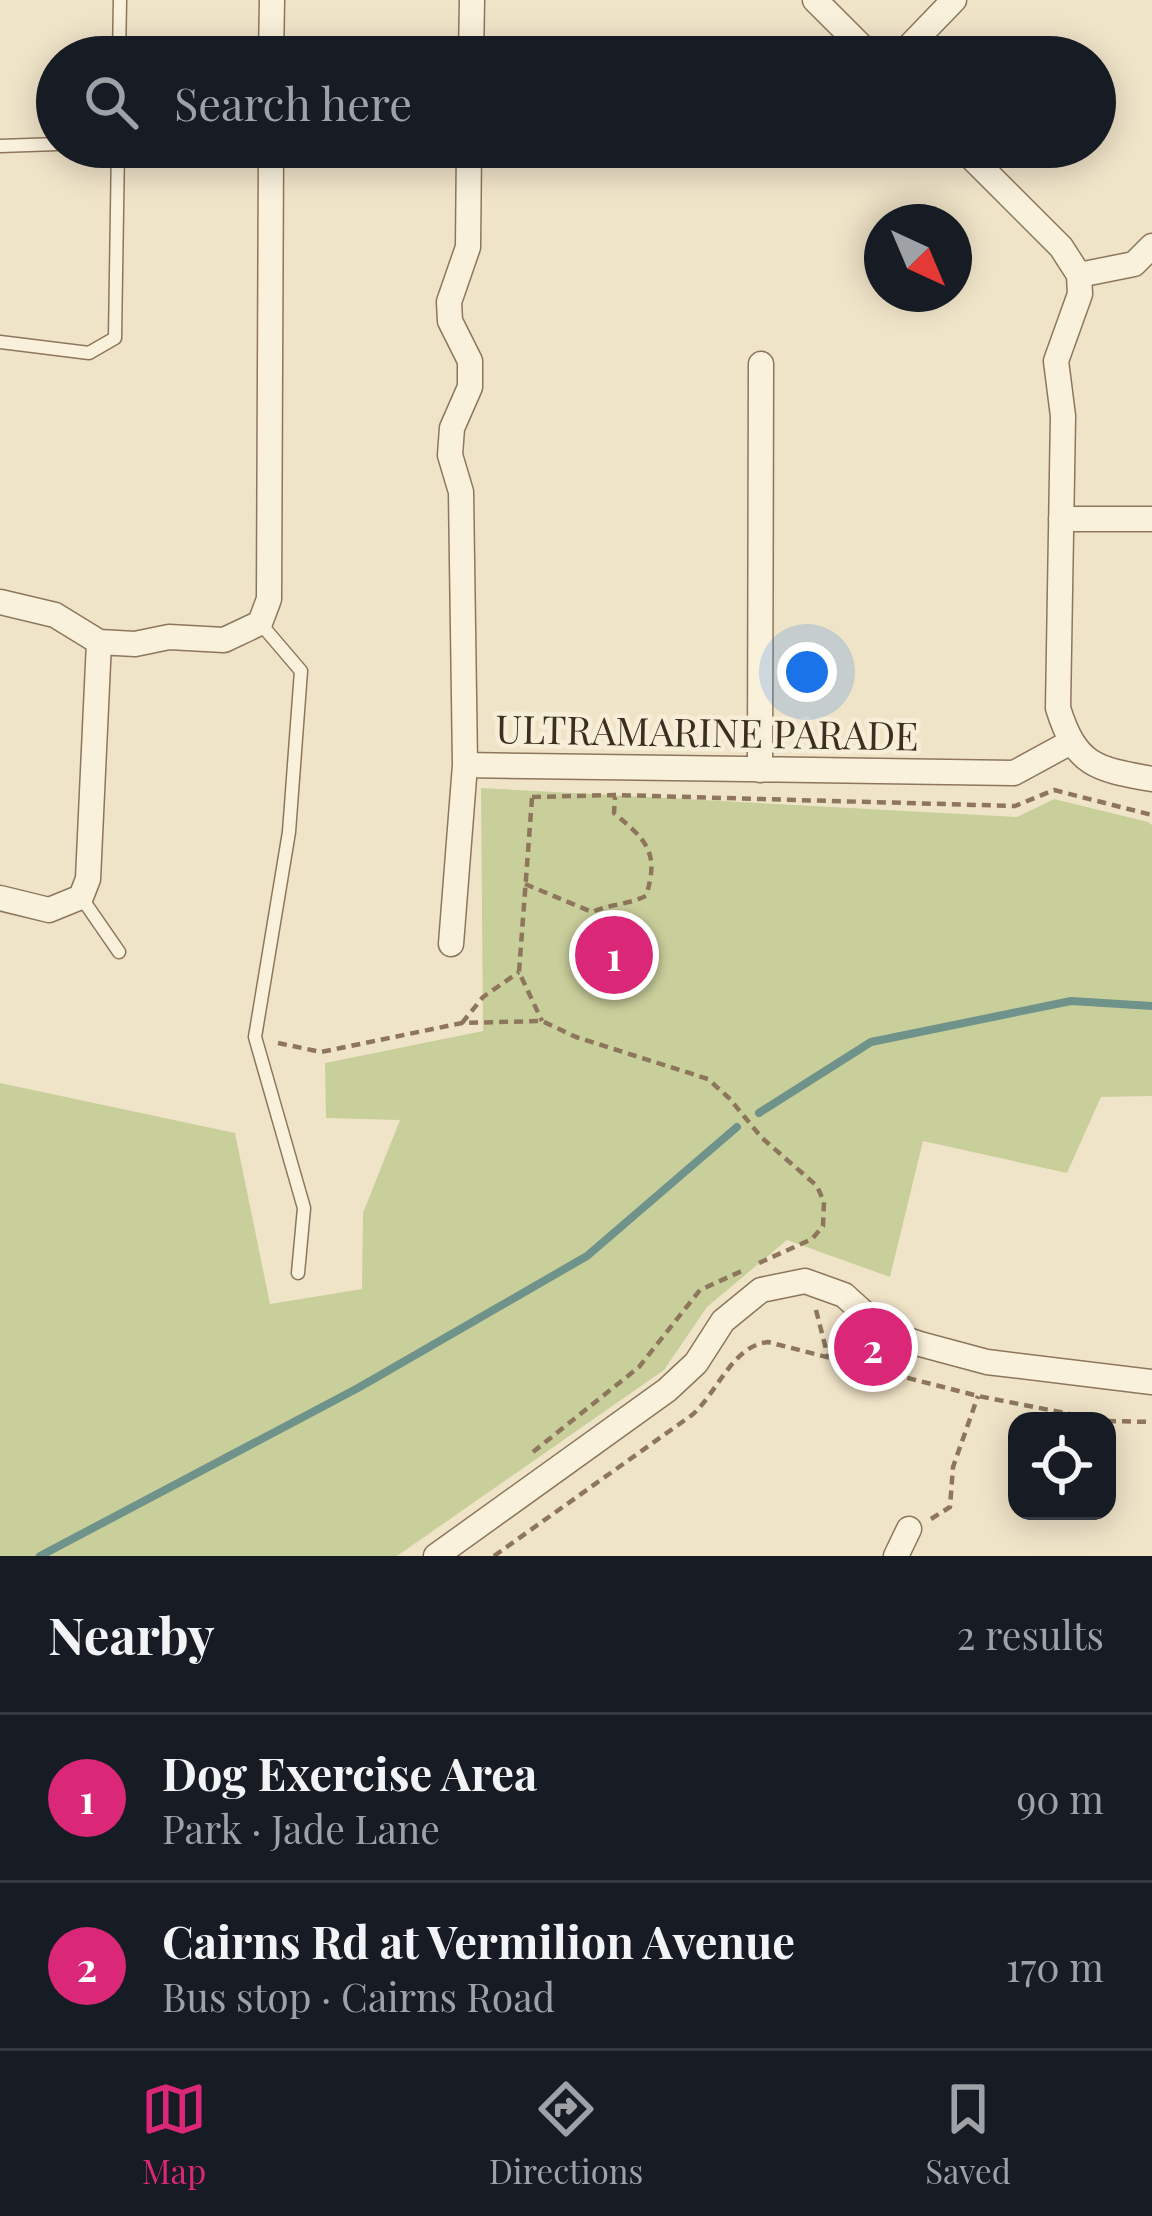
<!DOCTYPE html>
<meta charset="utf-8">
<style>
body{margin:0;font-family:"Playfair Display",serif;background:#20242c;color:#f1f3f6}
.controls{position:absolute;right:36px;bottom:36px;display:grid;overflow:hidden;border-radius:24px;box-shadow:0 6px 30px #0003}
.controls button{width:108px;height:108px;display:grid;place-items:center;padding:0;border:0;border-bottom:3px solid #363941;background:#171b24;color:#f1f3f6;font:60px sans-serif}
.compass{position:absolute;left:864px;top:204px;width:108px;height:108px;border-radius:50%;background:#171b24;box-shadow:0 6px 30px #0003;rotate:136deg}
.you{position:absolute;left:807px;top:672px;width:42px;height:42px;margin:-30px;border:9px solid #fff;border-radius:50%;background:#1a73e8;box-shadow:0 0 0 18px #1a73e833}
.badge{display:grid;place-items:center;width:78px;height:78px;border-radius:50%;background:#db2777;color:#fff;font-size:39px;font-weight:700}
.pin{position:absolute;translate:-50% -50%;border:6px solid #fff;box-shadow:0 3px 12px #0006}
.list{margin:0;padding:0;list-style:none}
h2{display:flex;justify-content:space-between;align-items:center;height:156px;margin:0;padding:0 48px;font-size:51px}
h2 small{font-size:39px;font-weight:400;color:#9ea1a6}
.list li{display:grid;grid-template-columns:78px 1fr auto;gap:36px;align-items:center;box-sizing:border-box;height:168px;padding:0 48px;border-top:3px solid #363941}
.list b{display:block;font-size:45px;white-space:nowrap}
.list p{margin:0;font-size:39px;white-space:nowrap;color:#9ea1a6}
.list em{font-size:39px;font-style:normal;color:#9ea1a6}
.icon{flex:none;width:66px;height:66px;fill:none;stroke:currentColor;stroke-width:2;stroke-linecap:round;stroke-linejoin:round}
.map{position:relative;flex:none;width:1152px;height:1556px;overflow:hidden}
.search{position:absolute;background:#171b24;box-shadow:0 6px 30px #0003;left:36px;right:36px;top:36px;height:132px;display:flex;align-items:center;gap:30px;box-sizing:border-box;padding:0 42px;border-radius:66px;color:#9ea1a6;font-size:45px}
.sheet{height:492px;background:#171b24}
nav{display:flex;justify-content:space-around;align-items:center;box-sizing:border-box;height:168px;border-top:3px solid #363941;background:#171b24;font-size:33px;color:#9ea1a6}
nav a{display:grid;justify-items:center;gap:6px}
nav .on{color:#db2777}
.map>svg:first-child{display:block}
.green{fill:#c9cf9b}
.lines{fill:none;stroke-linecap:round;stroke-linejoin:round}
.stream{stroke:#6f938a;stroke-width:8}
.lane-casing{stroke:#8d765c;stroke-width:15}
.street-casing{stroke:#8d765c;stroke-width:27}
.path{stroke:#8d765c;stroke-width:4.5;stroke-dasharray:9 6;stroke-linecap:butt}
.lane{stroke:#faf1dc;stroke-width:12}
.street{stroke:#faf1dc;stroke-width:24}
.labels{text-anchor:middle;stroke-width:9;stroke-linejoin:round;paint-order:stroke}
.street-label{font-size:39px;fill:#3d2e20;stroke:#f7eed8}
</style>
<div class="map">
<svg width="1152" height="1556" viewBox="0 0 1152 1556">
<rect width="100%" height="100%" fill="#f0e4c8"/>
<path class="green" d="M481,788L1017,817L1054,799L1148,822L1152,825V1096L1101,1097L1067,1173L923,1141L890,1277L787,1240L707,1307L664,1370L397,1556H0V1083L235,1133L270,1304L362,1289L363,1213L400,1120L326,1118L325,1063L483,1031Z"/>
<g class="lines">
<path class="stream" d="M759,1113L871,1042L1071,1001L1152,1006
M40,1556L358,1388L587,1256L737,1127"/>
<g class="lane-casing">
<path id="lane" d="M119,57L120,0
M0,146L57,144
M0,342L89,353L115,338L118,147
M260,623L301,671L289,832L255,1037L304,1208L298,1273
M81,897L119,952"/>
</g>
<g class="street-casing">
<path id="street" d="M815,0L872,57
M271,57L272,0
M471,57L472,0
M899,57L954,0
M469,147L468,247L449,302L450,321L470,361V387L452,428L450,455L461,492L465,765L1014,773L1069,743
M961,147L1061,247L1079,275L1080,294L1056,361L1063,416L1058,708C1076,766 1096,769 1152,779
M1079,275L1134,264L1152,246
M1061,519H1152
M0,602L55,615L99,642L135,644L169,637L224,640L260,623L269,599L271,147
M760,770L761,364
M0,898L49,910L81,897L88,879L99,642
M451,944L465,765
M436,1556L667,1390L696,1363L723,1321L761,1290L805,1281L844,1295L885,1332L920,1344L987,1362L1152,1382
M896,1556L909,1529"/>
</g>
<path class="path" d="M532,797L615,795L1015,806L1054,790L1152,815
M532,798L519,972L542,1021
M525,884L592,912C610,904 627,905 646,896C660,852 646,840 614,813L615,797
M462,1023L483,997L519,972
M278,1043L321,1052L462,1023L542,1021L576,1037L708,1079L729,1098L762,1138L817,1186L824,1202L823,1226L812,1239L759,1263
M816,1310L828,1357
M1107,1421L1152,1422
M533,1452L639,1367L700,1290L744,1270
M931,1519L950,1507L953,1467L978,1396
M494,1556L692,1415C718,1392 732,1346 768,1342L978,1396L1106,1421"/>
<use href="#lane" class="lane"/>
<use href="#street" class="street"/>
</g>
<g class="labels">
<g class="street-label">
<text transform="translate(707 733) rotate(1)" y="14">ULTRAMARINE PARADE</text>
</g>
</g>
</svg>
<div class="controls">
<button><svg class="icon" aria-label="locate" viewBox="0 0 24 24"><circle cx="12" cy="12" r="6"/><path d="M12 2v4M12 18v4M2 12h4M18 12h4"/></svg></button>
</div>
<svg class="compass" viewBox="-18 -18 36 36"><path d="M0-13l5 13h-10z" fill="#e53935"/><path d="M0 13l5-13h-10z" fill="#9ea1a6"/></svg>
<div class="you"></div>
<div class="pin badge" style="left:614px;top:955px">1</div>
<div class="pin badge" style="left:873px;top:1347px">2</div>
<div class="search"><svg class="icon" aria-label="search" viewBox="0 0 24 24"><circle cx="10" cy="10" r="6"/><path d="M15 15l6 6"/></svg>Search here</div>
</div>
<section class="sheet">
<h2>Nearby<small>2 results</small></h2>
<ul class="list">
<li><span class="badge">1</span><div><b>Dog Exercise Area</b><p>Park · Jade Lane</p></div><em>90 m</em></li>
<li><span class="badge">2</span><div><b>Cairns Rd at Vermilion Avenue</b><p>Bus stop · Cairns Road</p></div><em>170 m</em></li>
</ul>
</section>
<nav>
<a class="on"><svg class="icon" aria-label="map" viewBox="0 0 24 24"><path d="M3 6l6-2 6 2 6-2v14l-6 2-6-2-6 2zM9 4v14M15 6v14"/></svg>Map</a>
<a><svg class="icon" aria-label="directions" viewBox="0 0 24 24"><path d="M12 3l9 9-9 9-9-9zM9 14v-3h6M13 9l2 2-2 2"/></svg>Directions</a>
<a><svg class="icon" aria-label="saved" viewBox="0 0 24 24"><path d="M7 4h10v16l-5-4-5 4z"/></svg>Saved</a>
</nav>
